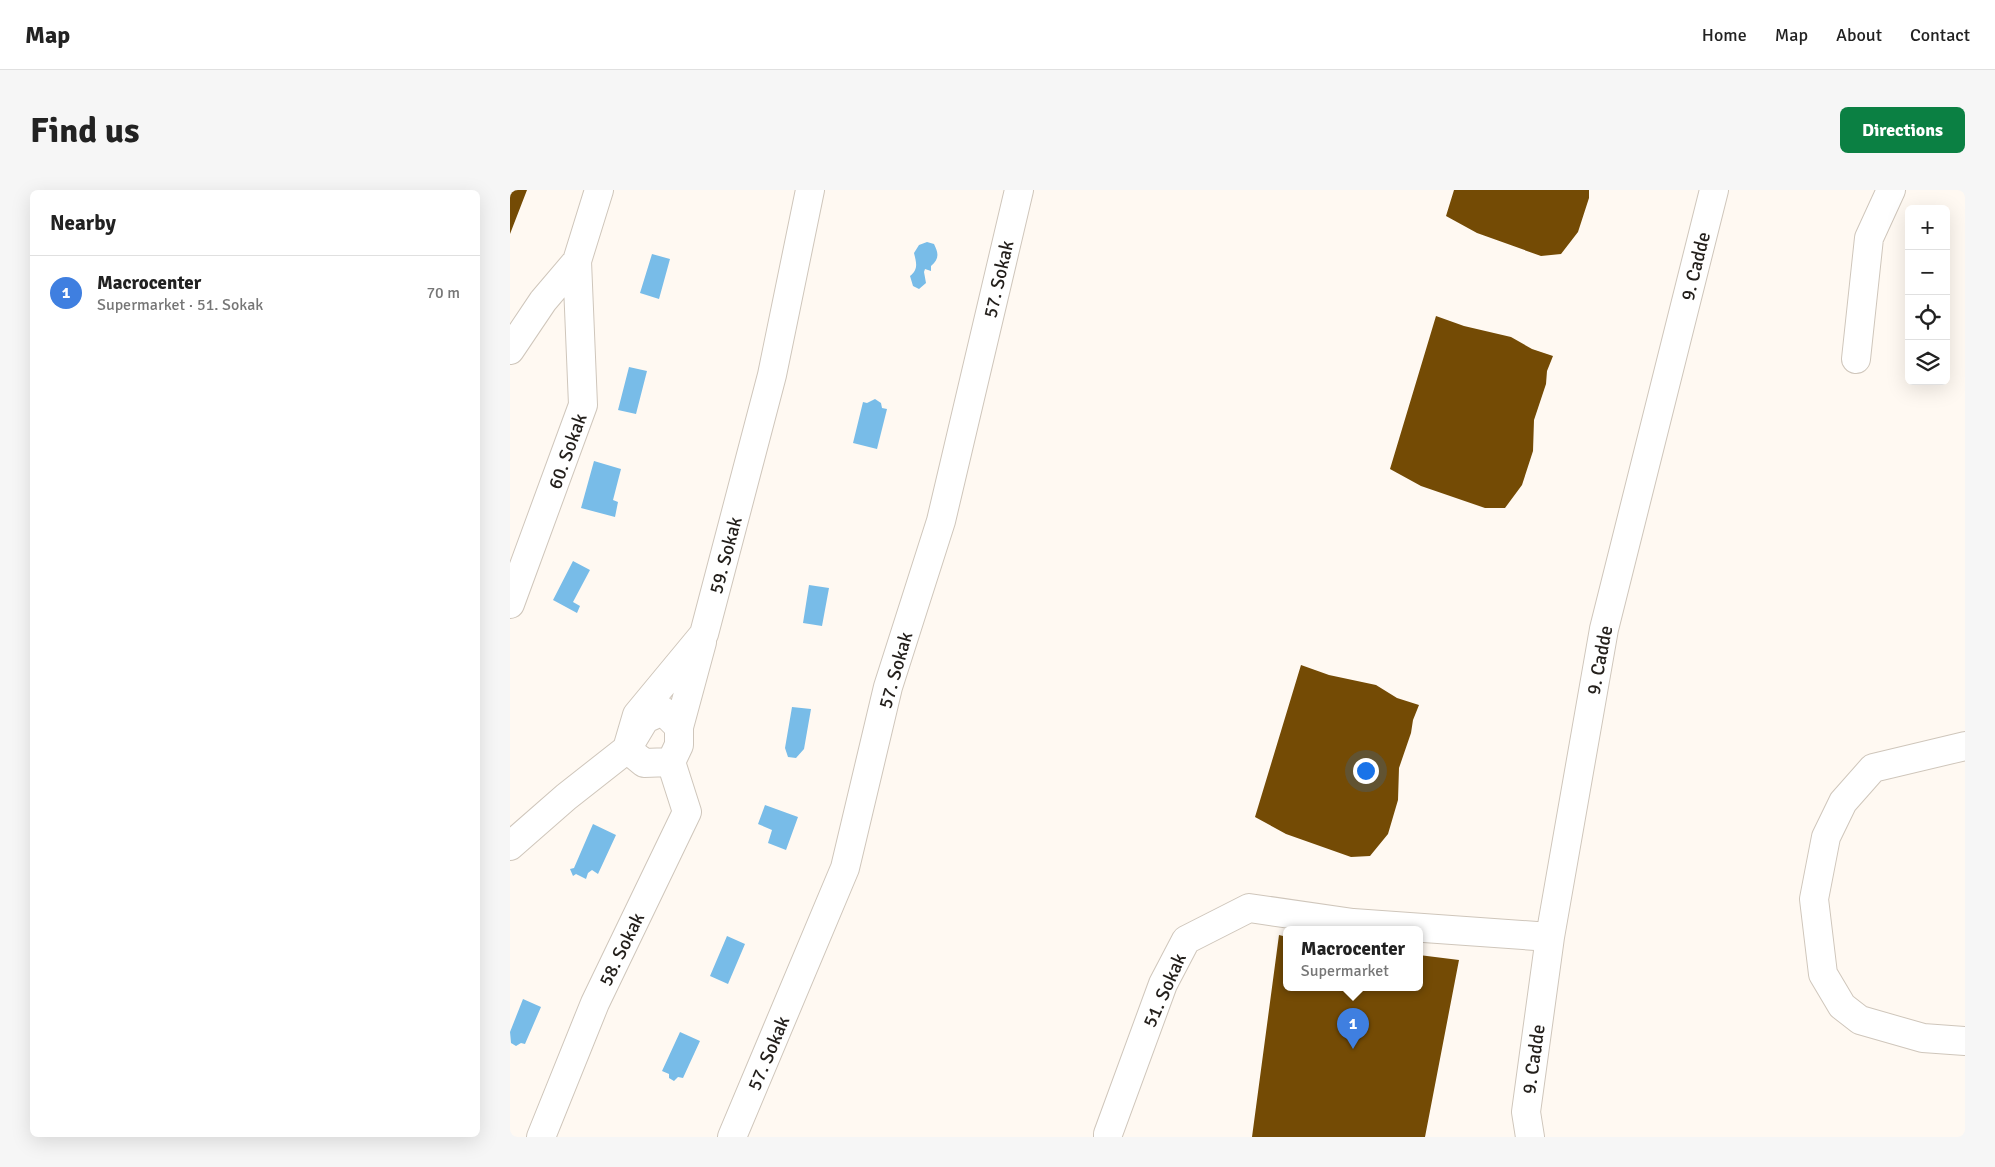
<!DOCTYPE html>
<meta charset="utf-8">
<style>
body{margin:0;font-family:Signika,sans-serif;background:#f6f6f6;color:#222}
.controls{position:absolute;right:15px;top:15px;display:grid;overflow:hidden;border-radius:8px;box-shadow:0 5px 20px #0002}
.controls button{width:45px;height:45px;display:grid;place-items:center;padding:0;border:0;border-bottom:1px solid #e0e0e0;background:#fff;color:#222;font:25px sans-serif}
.you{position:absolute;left:855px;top:580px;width:18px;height:18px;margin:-12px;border:4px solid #fff;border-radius:50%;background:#1a73e8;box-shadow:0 0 0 8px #1a73e833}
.badge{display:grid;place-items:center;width:32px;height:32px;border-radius:50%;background:#0b8043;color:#fff;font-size:16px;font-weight:700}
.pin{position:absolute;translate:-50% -41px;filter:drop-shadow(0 1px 2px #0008)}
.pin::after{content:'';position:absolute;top:26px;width:18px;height:15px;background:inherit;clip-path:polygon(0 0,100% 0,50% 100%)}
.popup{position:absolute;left:773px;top:736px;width:140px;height:65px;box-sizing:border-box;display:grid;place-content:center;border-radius:8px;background:#fff;filter:drop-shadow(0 1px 4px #0005);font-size:16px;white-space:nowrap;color:#767676}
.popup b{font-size:19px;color:#222}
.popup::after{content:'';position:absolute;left:50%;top:100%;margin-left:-10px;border:10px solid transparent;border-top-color:#fff}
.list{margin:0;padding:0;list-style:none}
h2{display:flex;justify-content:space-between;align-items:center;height:65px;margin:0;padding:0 20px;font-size:21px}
h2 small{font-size:16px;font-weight:400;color:#767676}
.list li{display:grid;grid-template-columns:32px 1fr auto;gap:15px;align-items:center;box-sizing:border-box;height:75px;padding:0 20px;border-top:1px solid #e0e0e0}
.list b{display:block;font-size:19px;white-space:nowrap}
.list p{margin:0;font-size:16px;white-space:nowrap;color:#767676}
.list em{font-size:16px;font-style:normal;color:#767676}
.icon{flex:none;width:28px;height:28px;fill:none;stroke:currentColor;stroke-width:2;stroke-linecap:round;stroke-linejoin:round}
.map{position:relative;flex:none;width:1455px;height:947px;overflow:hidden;border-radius:8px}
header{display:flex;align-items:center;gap:30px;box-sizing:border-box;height:70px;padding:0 25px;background:#fff;border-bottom:1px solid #e0e0e0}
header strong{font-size:24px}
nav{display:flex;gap:28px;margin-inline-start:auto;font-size:18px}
.intro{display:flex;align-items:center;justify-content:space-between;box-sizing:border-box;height:120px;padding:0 30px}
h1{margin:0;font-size:35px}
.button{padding:12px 22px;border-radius:8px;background:#0b8043;color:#fff;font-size:18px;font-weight:700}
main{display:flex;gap:30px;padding:0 30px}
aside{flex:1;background:#fff;border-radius:8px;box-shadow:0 5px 20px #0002}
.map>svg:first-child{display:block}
.water{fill:#78bce8}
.building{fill:#744b05}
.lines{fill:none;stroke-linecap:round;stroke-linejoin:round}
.minor-casing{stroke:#cfc6bb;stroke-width:30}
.minor{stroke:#fff;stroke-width:28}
.labels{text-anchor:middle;stroke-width:5;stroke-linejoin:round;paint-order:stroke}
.street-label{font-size:19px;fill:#231f1b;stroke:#fff}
</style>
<header>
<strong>Map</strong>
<nav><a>Home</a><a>Map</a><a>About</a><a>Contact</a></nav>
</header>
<div class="intro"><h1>Find us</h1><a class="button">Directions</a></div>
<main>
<aside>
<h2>Nearby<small></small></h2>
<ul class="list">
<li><span class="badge" style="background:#3f7fe0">1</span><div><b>Macrocenter</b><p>Supermarket · 51. Sokak</p></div><em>70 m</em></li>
</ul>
</aside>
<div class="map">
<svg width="1455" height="947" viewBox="0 0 1455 947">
<rect width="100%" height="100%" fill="#fff9f2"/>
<path class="water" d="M417,52L424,54C429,64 429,69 421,76V81L415,79L414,82L416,93L409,99L403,96L400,86C409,79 406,72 404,63L409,55Z
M142,64L160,69L149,109L130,103Z
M119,177L137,181L126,224L108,220Z
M365,209L371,213L372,218L377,219L367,259L343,253L353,212L357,213Z
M84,271L111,279L103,310L108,312L105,327L71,318Z
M63,371L80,380L63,412L70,416L67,423L43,410Z
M299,395L319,398L312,436L293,433Z
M282,517L301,519L294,559L286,568L278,567L275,558Z
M255,615L288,627L276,660L258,653L262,640L248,634Z
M83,634L106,645L88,684L82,680L78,683L76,689L66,684L63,686L60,679L64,678Z
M217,746L235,754L218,794L200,786Z
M13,809L31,817L15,854L11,853L6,856L1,853L0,842Z
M170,842L190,851L173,888L168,887L164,891L159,888V884L152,881Z"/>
<path class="building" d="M0,0H17L0,44Z
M944,0H1079V8L1068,42L1051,64L1031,66L967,43L936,26Z
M926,126L954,136L1001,147L1022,159L1043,166L1037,181L1036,194L1024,230L1023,261L1012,295L995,318H975L911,296L880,279Z
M791,475L819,485L866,495L887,508L909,515L903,530L901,543L889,578L888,610L878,644L860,666L841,667L776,644L745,627Z
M769,745L777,747V798H909V765L949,770L915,947H742Z"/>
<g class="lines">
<g class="minor-casing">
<path id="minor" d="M0,160L33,111L67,71L89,0
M1346,169L1359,48L1381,0
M0,414L73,215L67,71
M153,521L169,537V555L161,572L134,573L117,559L135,529Z
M169,537L192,452
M1455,556L1363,578L1333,612L1316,647L1304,709L1313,784L1332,816L1350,830L1413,848L1455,851
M0,656L56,607L117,559L127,525L194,444L262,185L300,0
M31,947L85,813L177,622L161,572
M222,947L335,678L378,497L431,331L509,0
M598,947V944L653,794L676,750L739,718L843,733L1040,747
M1020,947L1016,922L1040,747L1094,439L1204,0"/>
</g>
<use href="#minor" class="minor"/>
</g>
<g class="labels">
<g class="street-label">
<text transform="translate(1185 76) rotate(-76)" y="7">9. Cadde</text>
<text transform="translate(488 89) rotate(-77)" y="7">57. Sokak</text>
<text transform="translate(57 261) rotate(-70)" y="7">60. Sokak</text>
<text transform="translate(215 365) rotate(-75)" y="7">59. Sokak</text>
<text transform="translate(1089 470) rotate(-79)" y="7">9. Cadde</text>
<text transform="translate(385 480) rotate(-74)" y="7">57. Sokak</text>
<text transform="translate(111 759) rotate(-64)" y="7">58. Sokak</text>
<text transform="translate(654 800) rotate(-66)" y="7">51. Sokak</text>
<text transform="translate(258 863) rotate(-67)" y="7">57. Sokak</text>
<text transform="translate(1023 869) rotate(-82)" y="7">9. Cadde</text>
</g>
</g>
</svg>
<div class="controls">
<button>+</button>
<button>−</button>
<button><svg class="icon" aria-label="locate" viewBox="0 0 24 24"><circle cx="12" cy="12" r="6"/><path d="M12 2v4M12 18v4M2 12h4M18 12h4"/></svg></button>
<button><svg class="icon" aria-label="layers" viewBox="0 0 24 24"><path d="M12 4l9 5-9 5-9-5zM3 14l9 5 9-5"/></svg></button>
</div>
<div class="you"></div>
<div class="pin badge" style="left:843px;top:859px;background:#3f7fe0">1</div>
<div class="popup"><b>Macrocenter</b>Supermarket</div>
</div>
</main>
